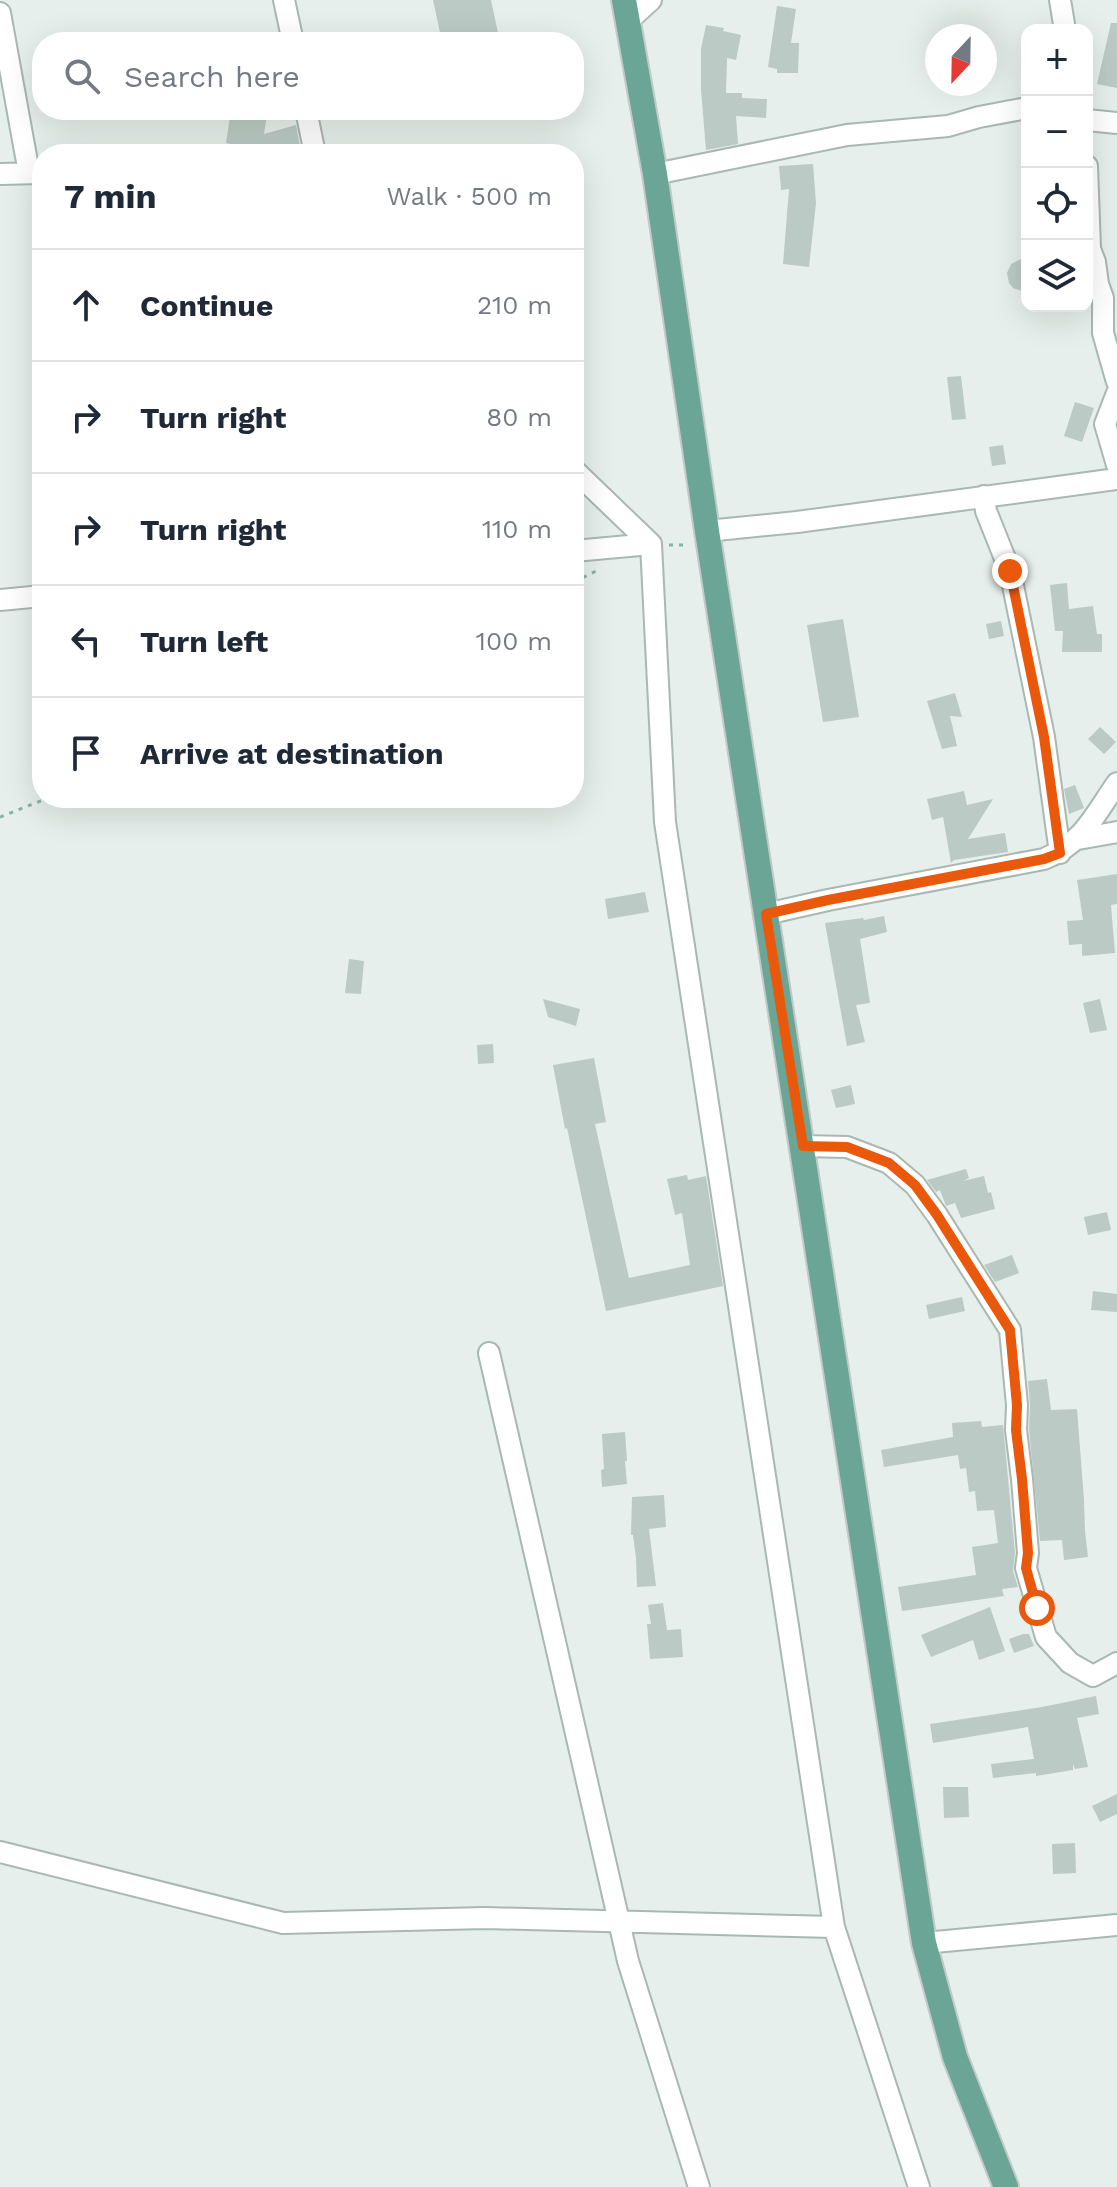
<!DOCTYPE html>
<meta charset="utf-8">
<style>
body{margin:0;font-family:"Work Sans",sans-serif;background:#f6f6f7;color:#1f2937}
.controls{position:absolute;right:24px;top:24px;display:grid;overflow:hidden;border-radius:16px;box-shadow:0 8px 32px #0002}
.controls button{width:72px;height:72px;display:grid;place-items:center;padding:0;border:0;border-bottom:2px solid #e0e1e3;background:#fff;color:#1f2937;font:40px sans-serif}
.compass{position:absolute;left:925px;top:24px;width:72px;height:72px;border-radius:50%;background:#fff;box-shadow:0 8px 32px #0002;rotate:202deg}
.stop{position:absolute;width:24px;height:24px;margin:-18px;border:6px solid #ea580c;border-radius:50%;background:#fff}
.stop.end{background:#ea580c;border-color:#fff;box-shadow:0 2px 8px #0008}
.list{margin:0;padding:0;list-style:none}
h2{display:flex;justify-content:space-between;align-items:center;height:104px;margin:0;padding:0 32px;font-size:34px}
h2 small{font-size:26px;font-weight:400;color:#747a83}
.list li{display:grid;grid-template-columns:52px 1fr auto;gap:24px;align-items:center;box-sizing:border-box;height:112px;padding:0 32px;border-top:2px solid #e0e1e3}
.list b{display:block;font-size:30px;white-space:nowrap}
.list em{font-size:26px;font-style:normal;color:#747a83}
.icon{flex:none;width:44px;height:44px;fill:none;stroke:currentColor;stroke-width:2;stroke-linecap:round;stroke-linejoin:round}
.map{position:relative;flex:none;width:1117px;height:2187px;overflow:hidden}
.search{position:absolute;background:#fff;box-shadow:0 8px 32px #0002;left:32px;top:32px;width:552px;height:88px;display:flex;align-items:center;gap:20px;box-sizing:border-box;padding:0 28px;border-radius:32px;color:#747a83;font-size:30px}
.panel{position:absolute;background:#fff;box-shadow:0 8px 32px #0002;left:32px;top:144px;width:552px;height:664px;border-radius:32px}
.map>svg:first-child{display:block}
.building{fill:#bbcac4}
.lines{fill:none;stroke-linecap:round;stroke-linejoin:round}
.street-casing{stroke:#a8b8b2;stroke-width:24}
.primary-casing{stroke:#c2cac8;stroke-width:28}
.path{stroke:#86b3a5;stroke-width:3;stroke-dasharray:4 6;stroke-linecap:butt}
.street{stroke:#fff;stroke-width:20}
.primary{stroke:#6aa596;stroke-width:24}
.route{stroke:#ea580c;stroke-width:10}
</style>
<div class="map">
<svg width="1117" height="2187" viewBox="0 0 1117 2187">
<rect width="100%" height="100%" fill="#e6efeb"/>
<path class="building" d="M433,0H491L498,33L455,42H442Z
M777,6L796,9L791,43H799L798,73H777V69L768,67Z
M1111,23H1117V88L1097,84Z
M706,25L724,28L723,31L741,35L736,60L727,58L726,93H742V98L767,99L766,118L736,116L738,144L706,150L701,90V49Z
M231,110L267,115L264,134L296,125L300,147L231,150L230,144L226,143Z
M813,164L816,203L809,267L783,264L789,189L781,190L779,166Z
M1027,256V293L1013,288L1009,283L1007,273L1011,264Z
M961,376L966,419L952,420L947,377Z
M1075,402L1094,408L1082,442L1064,436Z
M1003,445L1006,464L992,466L989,447Z
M1067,583L1069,609L1093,606L1097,634H1102V652H1062L1063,631H1055L1050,585Z
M843,619L859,717L823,722L807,625Z
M1001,621L1004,636L989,639L986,624Z
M955,693L962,717L950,716L957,746L942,749L927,701Z
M1100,727L1116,742L1104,754L1088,739Z
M1075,785L1084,808L1069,814L1064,789Z
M964,791L967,805L993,799L968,839L1005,833L1008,852L954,860L951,863L943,817L932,820L927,799Z
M1117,874V904L1111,905L1115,953L1082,956V944L1069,945L1067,921L1083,920L1077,880Z
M645,892L649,912L608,919L605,899Z
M884,916L887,932L860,939L870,1003L856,1005L865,1042L847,1046L825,923L863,918L864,920Z
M349,959L364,961L361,994L345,993Z
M543,999L580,1009L576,1026L548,1017Z
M1100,999L1107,1030L1090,1033L1083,1003Z
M493,1044L494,1063L478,1064L477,1045Z
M594,1058L606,1122L595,1124L629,1278L690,1265L682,1213L675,1215L667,1179L687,1175L688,1180L706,1176L723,1286L606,1311L567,1128L565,1129L553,1065Z
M851,1085L855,1104L836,1108L831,1090Z
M966,1169L969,1178L963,1181L984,1176L988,1193L991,1192L995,1209L961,1218L955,1203L946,1206L940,1190L936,1192L927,1180Z
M1107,1212L1111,1230L1088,1235L1084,1217Z
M1012,1255L1019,1273L995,1282L984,1265Z
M1093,1291L1117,1294V1312L1091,1310Z
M962,1297L965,1311L929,1319L926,1305Z
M1047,1379L1051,1410L1077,1409L1084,1500L1085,1531L1088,1557L1064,1560L1062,1540L1040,1541L1029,1429L1030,1405L1028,1381Z
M981,1421L982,1427L1003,1425L1015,1553L1013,1571L1018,1587L1002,1589L1004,1596L902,1611L898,1587L976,1575L972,1547L998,1543L994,1510L977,1511L975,1491L969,1492L966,1468L960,1469L958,1455L884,1467L881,1450L953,1437L952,1423Z
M625,1432L627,1461H625L627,1484L602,1487L601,1470L604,1469L602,1434Z
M664,1495L666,1527L649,1529L656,1586L637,1587L636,1558L633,1535H631L632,1497Z
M663,1603L667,1630L681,1629L683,1657L650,1659L647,1624H651L648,1605Z
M990,1607L1005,1651L979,1660L973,1640L931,1657L921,1635Z
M1023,1634H1029L1034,1646L1014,1653L1009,1639Z
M1096,1696L1099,1714L1077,1718L1088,1767L1075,1769L1073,1764V1770L1036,1776V1773L993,1778L991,1764L1034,1759L1028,1727L933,1743L930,1724L1042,1707Z
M943,1787H968L969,1817L944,1818Z
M1117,1794V1814L1100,1822L1092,1806Z
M1075,1843L1076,1873L1053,1874L1052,1844Z"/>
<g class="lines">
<g class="street-casing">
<path id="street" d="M284,0L293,42
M1060,0L1065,30
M0,13L29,173
M628,21L651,0
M306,110L315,154
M1087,120L1117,123
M1087,166L1090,249L1095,262L1098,284L1103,298V333L1117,382
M0,174L42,173
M655,174L847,135L948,126L979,117L1027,108
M1117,393L1105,424L1117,465
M574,470L651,544L665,822L834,1927L919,2187
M984,496L986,511L1010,571L1044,737L1060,853
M707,531L797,522L1117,479
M574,551L651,544
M0,600L42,596
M1078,839L1117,832
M766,914L828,900L1044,859C1083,843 1094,816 1117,783
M803,1146L847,1147L889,1163L915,1185L937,1215L1010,1330L1017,1405L1016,1430L1022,1479L1028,1553L1026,1568L1046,1637L1070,1663L1093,1676L1117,1663
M489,1353L628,1961L699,2187
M0,1852L283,1923L485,1918L834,1927
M924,1943L1117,1925"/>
</g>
<g class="primary-casing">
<path id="primary" d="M624,0L655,174L707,531L924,1943L955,2057L1006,2187"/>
</g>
<path class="path" d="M669,545H686
M574,582L600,569
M0,817L48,798"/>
<use href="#street" class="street"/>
<use href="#primary" class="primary"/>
</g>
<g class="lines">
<path class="route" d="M1010,571L1044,737L1060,853L1044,859L828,900L766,914L803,1146L847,1147L889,1163L915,1185L937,1215L1010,1330L1017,1405L1016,1430L1022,1479L1028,1553L1026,1568L1037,1608"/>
</g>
</svg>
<div class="controls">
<button>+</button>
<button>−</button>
<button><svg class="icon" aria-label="locate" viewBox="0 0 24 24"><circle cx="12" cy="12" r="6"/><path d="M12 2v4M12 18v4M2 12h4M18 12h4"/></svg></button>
<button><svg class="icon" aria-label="layers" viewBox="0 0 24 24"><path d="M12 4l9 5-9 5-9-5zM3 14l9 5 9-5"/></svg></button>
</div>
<svg class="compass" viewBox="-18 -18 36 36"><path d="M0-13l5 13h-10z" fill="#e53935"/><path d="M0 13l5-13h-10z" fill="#747a83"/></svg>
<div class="stop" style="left:1037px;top:1608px"></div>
<div class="stop end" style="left:1010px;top:571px"></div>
<div class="search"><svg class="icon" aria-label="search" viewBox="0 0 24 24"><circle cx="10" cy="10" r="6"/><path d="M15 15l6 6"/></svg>Search here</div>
<section class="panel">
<h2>7 min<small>Walk · 500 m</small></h2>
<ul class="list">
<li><svg class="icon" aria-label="ahead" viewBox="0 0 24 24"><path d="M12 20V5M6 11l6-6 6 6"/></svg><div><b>Continue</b></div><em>210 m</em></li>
<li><svg class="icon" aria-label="right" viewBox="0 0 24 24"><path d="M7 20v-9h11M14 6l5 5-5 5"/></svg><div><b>Turn right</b></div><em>80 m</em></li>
<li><svg class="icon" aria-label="right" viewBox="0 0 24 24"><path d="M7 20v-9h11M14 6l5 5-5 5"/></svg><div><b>Turn right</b></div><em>110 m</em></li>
<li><svg class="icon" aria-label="left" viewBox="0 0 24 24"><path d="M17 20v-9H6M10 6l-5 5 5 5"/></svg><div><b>Turn left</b></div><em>100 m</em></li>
<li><svg class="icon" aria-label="arrive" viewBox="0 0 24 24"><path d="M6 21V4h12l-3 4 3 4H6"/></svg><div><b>Arrive at destination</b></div></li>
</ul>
</section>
</div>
